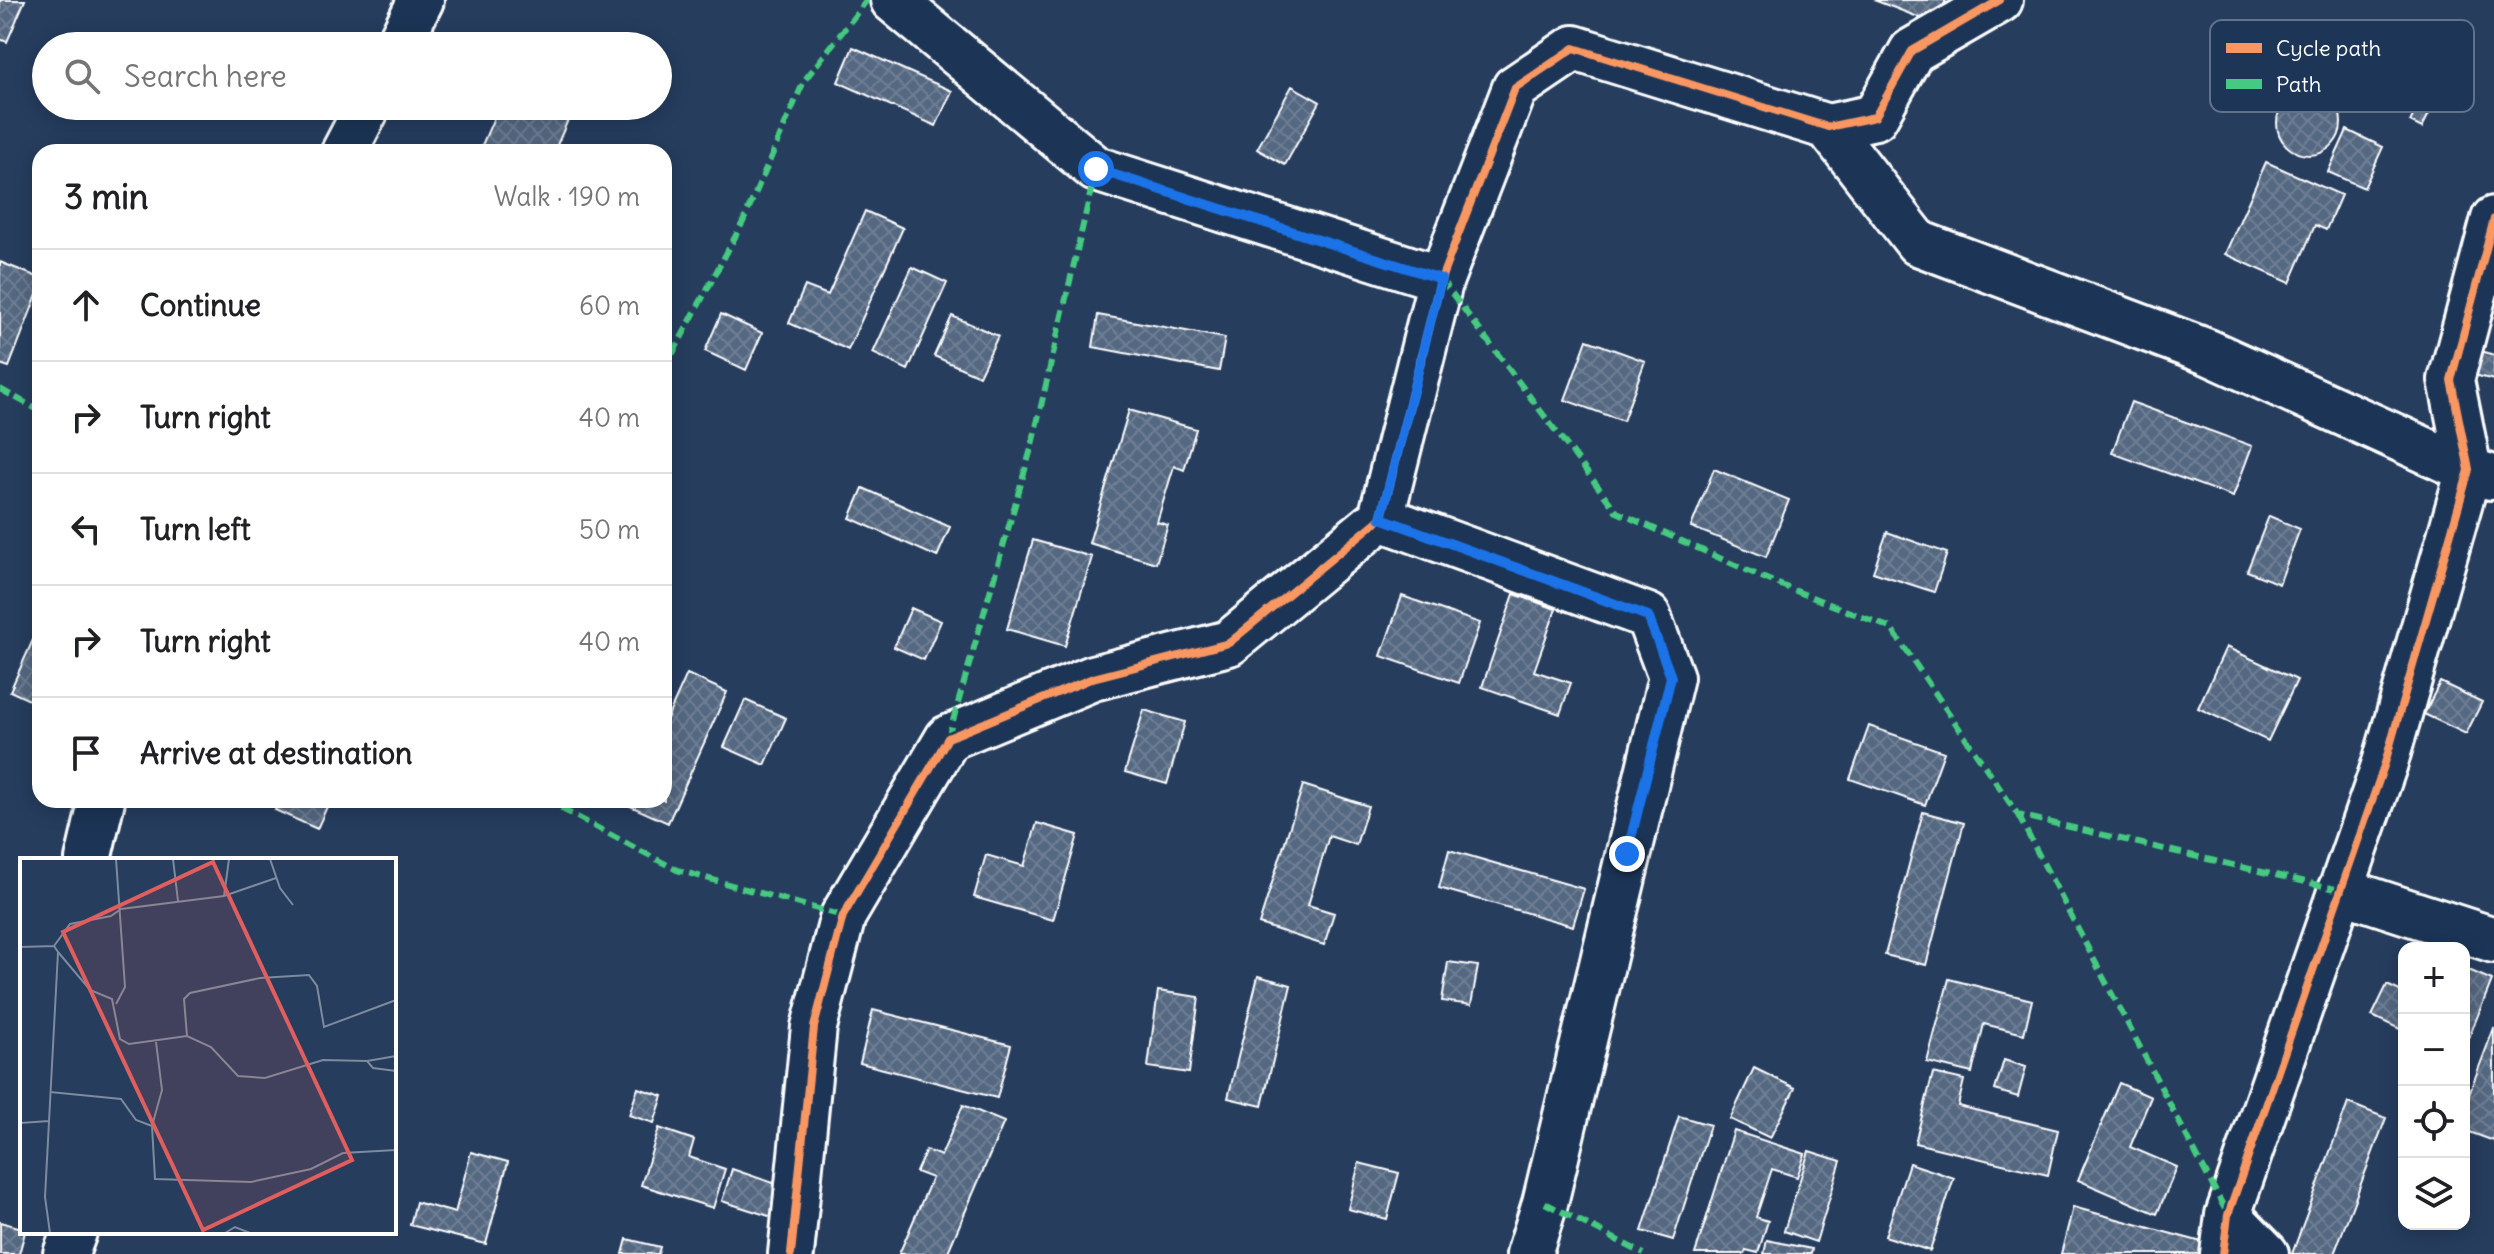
<!DOCTYPE html>
<meta charset="utf-8">
<style>
body{margin:0;font-family:Delius,sans-serif;background:#f2f2f2;color:#202124}
.controls{position:absolute;right:24px;bottom:24px;display:grid;overflow:hidden;border-radius:16px;box-shadow:0 4px 20px #0003}
.controls button{width:72px;height:72px;display:grid;place-items:center;padding:0;border:0;border-bottom:2px solid #e0e0e0;background:#fff;color:#202124;font:40px sans-serif}
.stop{position:absolute;width:24px;height:24px;margin:-18px;border:6px solid #1a73e8;border-radius:50%;background:#fff}
.stop.end{background:#1a73e8;border-color:#fff;box-shadow:0 2px 8px #0008}
.list{margin:0;padding:0;list-style:none}
h2{display:flex;justify-content:space-between;align-items:center;height:104px;margin:0;padding:0 32px;font-size:34px}
h2 small{font-size:26px;font-weight:400;color:#757577}
.list li{display:grid;grid-template-columns:52px 1fr auto;gap:24px;align-items:center;box-sizing:border-box;height:112px;padding:0 32px;border-top:2px solid #e0e0e0}
.list b{display:block;font-size:30px;white-space:nowrap}
.list em{font-size:26px;font-style:normal;color:#757577}
.icon{flex:none;width:44px;height:44px;fill:none;stroke:currentColor;stroke-width:2;stroke-linecap:round;stroke-linejoin:round}
.map{position:relative;flex:none;width:2494px;height:1254px;overflow:hidden}
.search{position:absolute;background:#fff;box-shadow:0 4px 20px #0003;left:32px;top:32px;width:640px;height:88px;display:flex;align-items:center;gap:20px;box-sizing:border-box;padding:0 28px;border-radius:44px;color:#757577;font-size:30px}
.panel{position:absolute;background:#fff;box-shadow:0 4px 20px #0003;left:32px;top:144px;width:640px;height:664px;border-radius:24px}
.map>svg:first-child{display:block}
.building{fill:url(#building-cross-hatch);stroke:#fff;stroke-width:2}
.lines{fill:none;stroke-linecap:round;stroke-linejoin:round}
.street-casing{stroke:#fff;stroke-width:50}
.street{stroke:#1d3557;stroke-width:44}
.quiet{stroke:#46c982;stroke-width:6;stroke-dasharray:12 6;stroke-linecap:butt}
.cycleway-casing{stroke:#1d3557;stroke-width:13}
.cycleway{stroke:#f99763;stroke-width:8}
.route{stroke:#1a73e8;stroke-width:10}
.inset-road{fill:none;stroke:#7d8b9e;stroke-width:2}
.view{fill:#e05e5e;fill-opacity:0.15;stroke:#e05e5e;stroke-width:4}
.inset-edge{fill:none;stroke:#fff;stroke-width:4}
.key{fill:#1d3557;stroke:#617289;stroke-width:2}
.key-label{font-size:22px;fill:#fff}
</style>
<div class="map">
<svg width="2494" height="1254" viewBox="0 0 2494 1254">
<defs>
<pattern id="building-cross-hatch" width="8" height="8" patternUnits="userSpaceOnUse" patternTransform="scale(2)"><rect width="8" height="8" fill="#556781"/><path d="M0 0l8 8M0 8l8-8" fill="none" stroke="#6e7e94"/></pattern>
</defs>
<rect width="100%" height="100%" fill="#263d5e"/>
<filter id="ink" filterUnits="userSpaceOnUse"><feTurbulence type="fractalNoise" baseFrequency=".0125" numOctaves="2"/><feDisplacementMap in="SourceGraphic" scale="16" xChannelSelector="R" yChannelSelector="G"/><feConvolveMatrix kernelMatrix="1 2 1 2 8 2 1 2 1" color-interpolation-filters="sRGB"/></filter>
<g filter="url(#ink)">
<path class="building" d="M0,0H25L7,42L0,39Z
M1874,0H1946L1936,24Z
M853,47L952,91L936,126L838,82Z
M1292,86L1320,102L1285,165L1257,149Z
M2277 123a32 32 0 1 1 64 0a32 32 0 1 1-64 0Z
M2424,94L2436,100L2422,128L2410,122Z
M499,106H553L571,113L554,152H479Z
M2347,130L2383,147L2364,188L2328,172Z
M2266,162L2341,195L2326,230L2315,225L2290,283L2225,254Z
M865,211L903,228L848,350L789,323L805,286L828,295Z
M0,262L40,278V287L9,367L0,364Z
M912,267L947,283L908,370L873,353Z
M721,314L762,333L746,370L705,351Z
M1098,315L1225,338L1219,371L1093,347Z
M952,316L998,336L979,376L934,356Z
M1587,340L1645,361L1623,421L1565,400Z
M2481,351L2494,355V380L2474,375Z
M2131,402L2252,446L2233,497L2112,453Z
M1129,410L1196,429L1184,470L1174,466L1157,522L1168,525L1156,563L1089,543Z
M1714,469L1789,500L1766,557L1691,527Z
M863,488L950,527L937,557L850,518Z
M2269,516L2300,529L2279,584L2247,571Z
M1887,532L1947,553L1934,592L1873,572Z
M1033,540L1092,557L1065,646L1007,629Z
M1514,594L1556,609L1534,671L1571,683L1560,714L1482,687Z
M1402,596L1480,623L1459,683L1381,656Z
M911,608L941,621L924,660L894,647Z
M37,631L40,633V705L10,691Z
M2226,647L2297,680L2268,741L2198,708Z
M687,674L727,692L668,823L628,805L630,800H664V725Z
M2440,682L2482,702L2466,734L2424,714Z
M745,700L786,718L765,765L724,747Z
M1144,710L1185,722L1167,784L1125,772Z
M1869,726L1944,752L1925,805L1850,779Z
M1303,785L1368,806L1356,845L1329,836L1308,905L1334,913L1324,945L1259,924Z
M280,800H330L317,829L275,810Z
M1923,812L1964,823L1926,965L1885,955Z
M1037,823L1078,835L1053,920L974,897L986,855L1024,866Z
M1449,850L1584,889L1573,926L1439,888Z
M1448,962L1478,966L1471,1005L1442,1001Z
M2464,968L2492,980L2464,1050Z
M1258,976L1291,985L1262,1106L1228,1098Z
M1949,979L2032,1000L2024,1034L1984,1024L1972,1073L1927,1062Z
M2387,985L2404,993V1031L2372,1016Z
M1158,991L1199,997L1189,1073L1148,1067Z
M873,1010L1011,1045L997,1098L860,1063Z
M2494,1028V1141L2464,1130V1107Z
M2004,1060L2026,1067L2018,1097L1995,1090Z
M1754,1068L1795,1088L1770,1138L1730,1119Z
M1933,1073L1964,1080L1958,1106L2058,1130L2048,1175L1915,1143Z
M2119,1083L2151,1097L2130,1147L2177,1167L2157,1214L2078,1180Z
M638,1088L663,1096L654,1123L629,1115Z
M2348,1103L2386,1118L2334,1254H2292Z
M963,1105L1004,1122L947,1254H899L932,1178L916,1172L926,1150L941,1156Z
M1679,1116L1710,1125L1673,1240L1642,1231Z
M659,1128L694,1140L689,1157L725,1169L713,1208L641,1185Z
M1734,1131L1805,1154L1797,1177L1772,1169L1756,1217L1768,1221L1758,1253L1746,1250L1744,1254H1695Z
M1809,1151L1841,1161L1816,1242L1784,1231Z
M471,1152L508,1162L486,1244L410,1225L416,1202L455,1213Z
M1359,1163L1399,1173L1387,1219L1348,1209Z
M1909,1163L1954,1178L1930,1251L1885,1236Z
M732,1169L782,1186L772,1217L722,1201Z
M2073,1207L2209,1244L2207,1254H2061Z
M0,1222L22,1228V1232H25L19,1254H0Z
M627,1239L660,1247L658,1254H623Z
M1767,1240L1812,1249L1811,1254H1764Z"/>
<g class="lines">
<g class="street-casing">
<path id="street" d="M893,0L1096,169L1441,279
M398,46L421,0
M1828,127L1918,243L2208,352L2469,470L2490,477
M344,152L368,106
M1381,518L1648,616L1671,677L1545,1203L1529,1254
M88,860L102,800
M2340,890L2494,940
M2228,1215L2266,1254
M66,1254L74,1232
M791,1254L814,1027L843,916L948,738L1093,678L1229,643L1381,518L1441,279L1515,88L1574,48L1828,127L1875,117L1912,51L2000,0
M2223,1254L2228,1215L2385,763L2469,470L2451,380L2494,219"/>
</g>
<use href="#street" class="street"/>
<path class="quiet" d="M1441,279L1617,512L1773,582L1891,628L2018,815L2340,890
M664,370L743,222L804,81L867,0
M0,389L40,411
M948,738L1031,449L1096,169
M545,800L677,870L843,916
M2018,815L2228,1215
M1545,1203L1644,1254"/>
<g class="cycleway-casing">
<path id="cycleway" d="M791,1254L814,1027L843,916L948,738L1093,678L1229,643L1381,518L1441,279L1515,88L1574,48L1828,127L1875,117L1912,51L2000,0
M2223,1254L2228,1215L2385,763L2469,470L2451,380L2494,219"/>
</g>
<use href="#cycleway" class="cycleway"/>
</g>
</g>
<g class="lines" filter="url(#ink)">
<path class="route" d="M1096,169L1441,279L1381,518L1648,616L1671,677L1627,854"/>
</g>
<g transform="translate(20 858)">
<rect width="376" height="376" fill="#263d5e"/>
<path class="inset-road" d="M153,1L158,43M250,1L260,30L273,47M204,38L209,1M34,88L50,66L91,58L101,51L204,38L256,20M0,89L34,88L38,94L25,339L30,375M38,94L70,132L92,141L100,181L109,186L167,178L191,189L218,218L245,220L303,202L347,203L353,210L376,213M96,146L105,129L96,1M167,178L164,141L170,135L240,120L289,117L297,128L304,169L376,142M136,184L142,232L132,268L135,321L231,324L291,311L323,295L376,292M347,203L376,198M30,234L101,241L116,262L132,268M0,265L29,263M205,375L215,369L230,375"/>
<path class="view" d="M193,4L332,302L183,372L43,74Z"/>
<rect width="376" height="376" class="inset-edge"/>
</g>
<rect x="2210" y="20" width="264" height="92" rx="12" class="key"/>
<rect x="2226" y="43" width="36" height="10" fill="#f99763"/>
<rect x="2226" y="79" width="36" height="10" fill="#46c982"/>
<g class="key-label">
<text x="2276" y="56">Cycle path</text>
<text x="2276" y="92">Path</text>
</g>
</svg>
<div class="controls">
<button>+</button>
<button>−</button>
<button><svg class="icon" aria-label="locate" viewBox="0 0 24 24"><circle cx="12" cy="12" r="6"/><path d="M12 2v4M12 18v4M2 12h4M18 12h4"/></svg></button>
<button><svg class="icon" aria-label="layers" viewBox="0 0 24 24"><path d="M12 4l9 5-9 5-9-5zM3 14l9 5 9-5"/></svg></button>
</div>
<div class="stop" style="left:1096px;top:169px"></div>
<div class="stop end" style="left:1627px;top:854px"></div>
<div class="search"><svg class="icon" aria-label="search" viewBox="0 0 24 24"><circle cx="10" cy="10" r="6"/><path d="M15 15l6 6"/></svg>Search here</div>
<section class="panel">
<h2>3 min<small>Walk · 190 m</small></h2>
<ul class="list">
<li><svg class="icon" aria-label="ahead" viewBox="0 0 24 24"><path d="M12 20V5M6 11l6-6 6 6"/></svg><div><b>Continue</b></div><em>60 m</em></li>
<li><svg class="icon" aria-label="right" viewBox="0 0 24 24"><path d="M7 20v-9h11M14 6l5 5-5 5"/></svg><div><b>Turn right</b></div><em>40 m</em></li>
<li><svg class="icon" aria-label="left" viewBox="0 0 24 24"><path d="M17 20v-9H6M10 6l-5 5 5 5"/></svg><div><b>Turn left</b></div><em>50 m</em></li>
<li><svg class="icon" aria-label="right" viewBox="0 0 24 24"><path d="M7 20v-9h11M14 6l5 5-5 5"/></svg><div><b>Turn right</b></div><em>40 m</em></li>
<li><svg class="icon" aria-label="arrive" viewBox="0 0 24 24"><path d="M6 21V4h12l-3 4 3 4H6"/></svg><div><b>Arrive at destination</b></div></li>
</ul>
</section>
</div>
